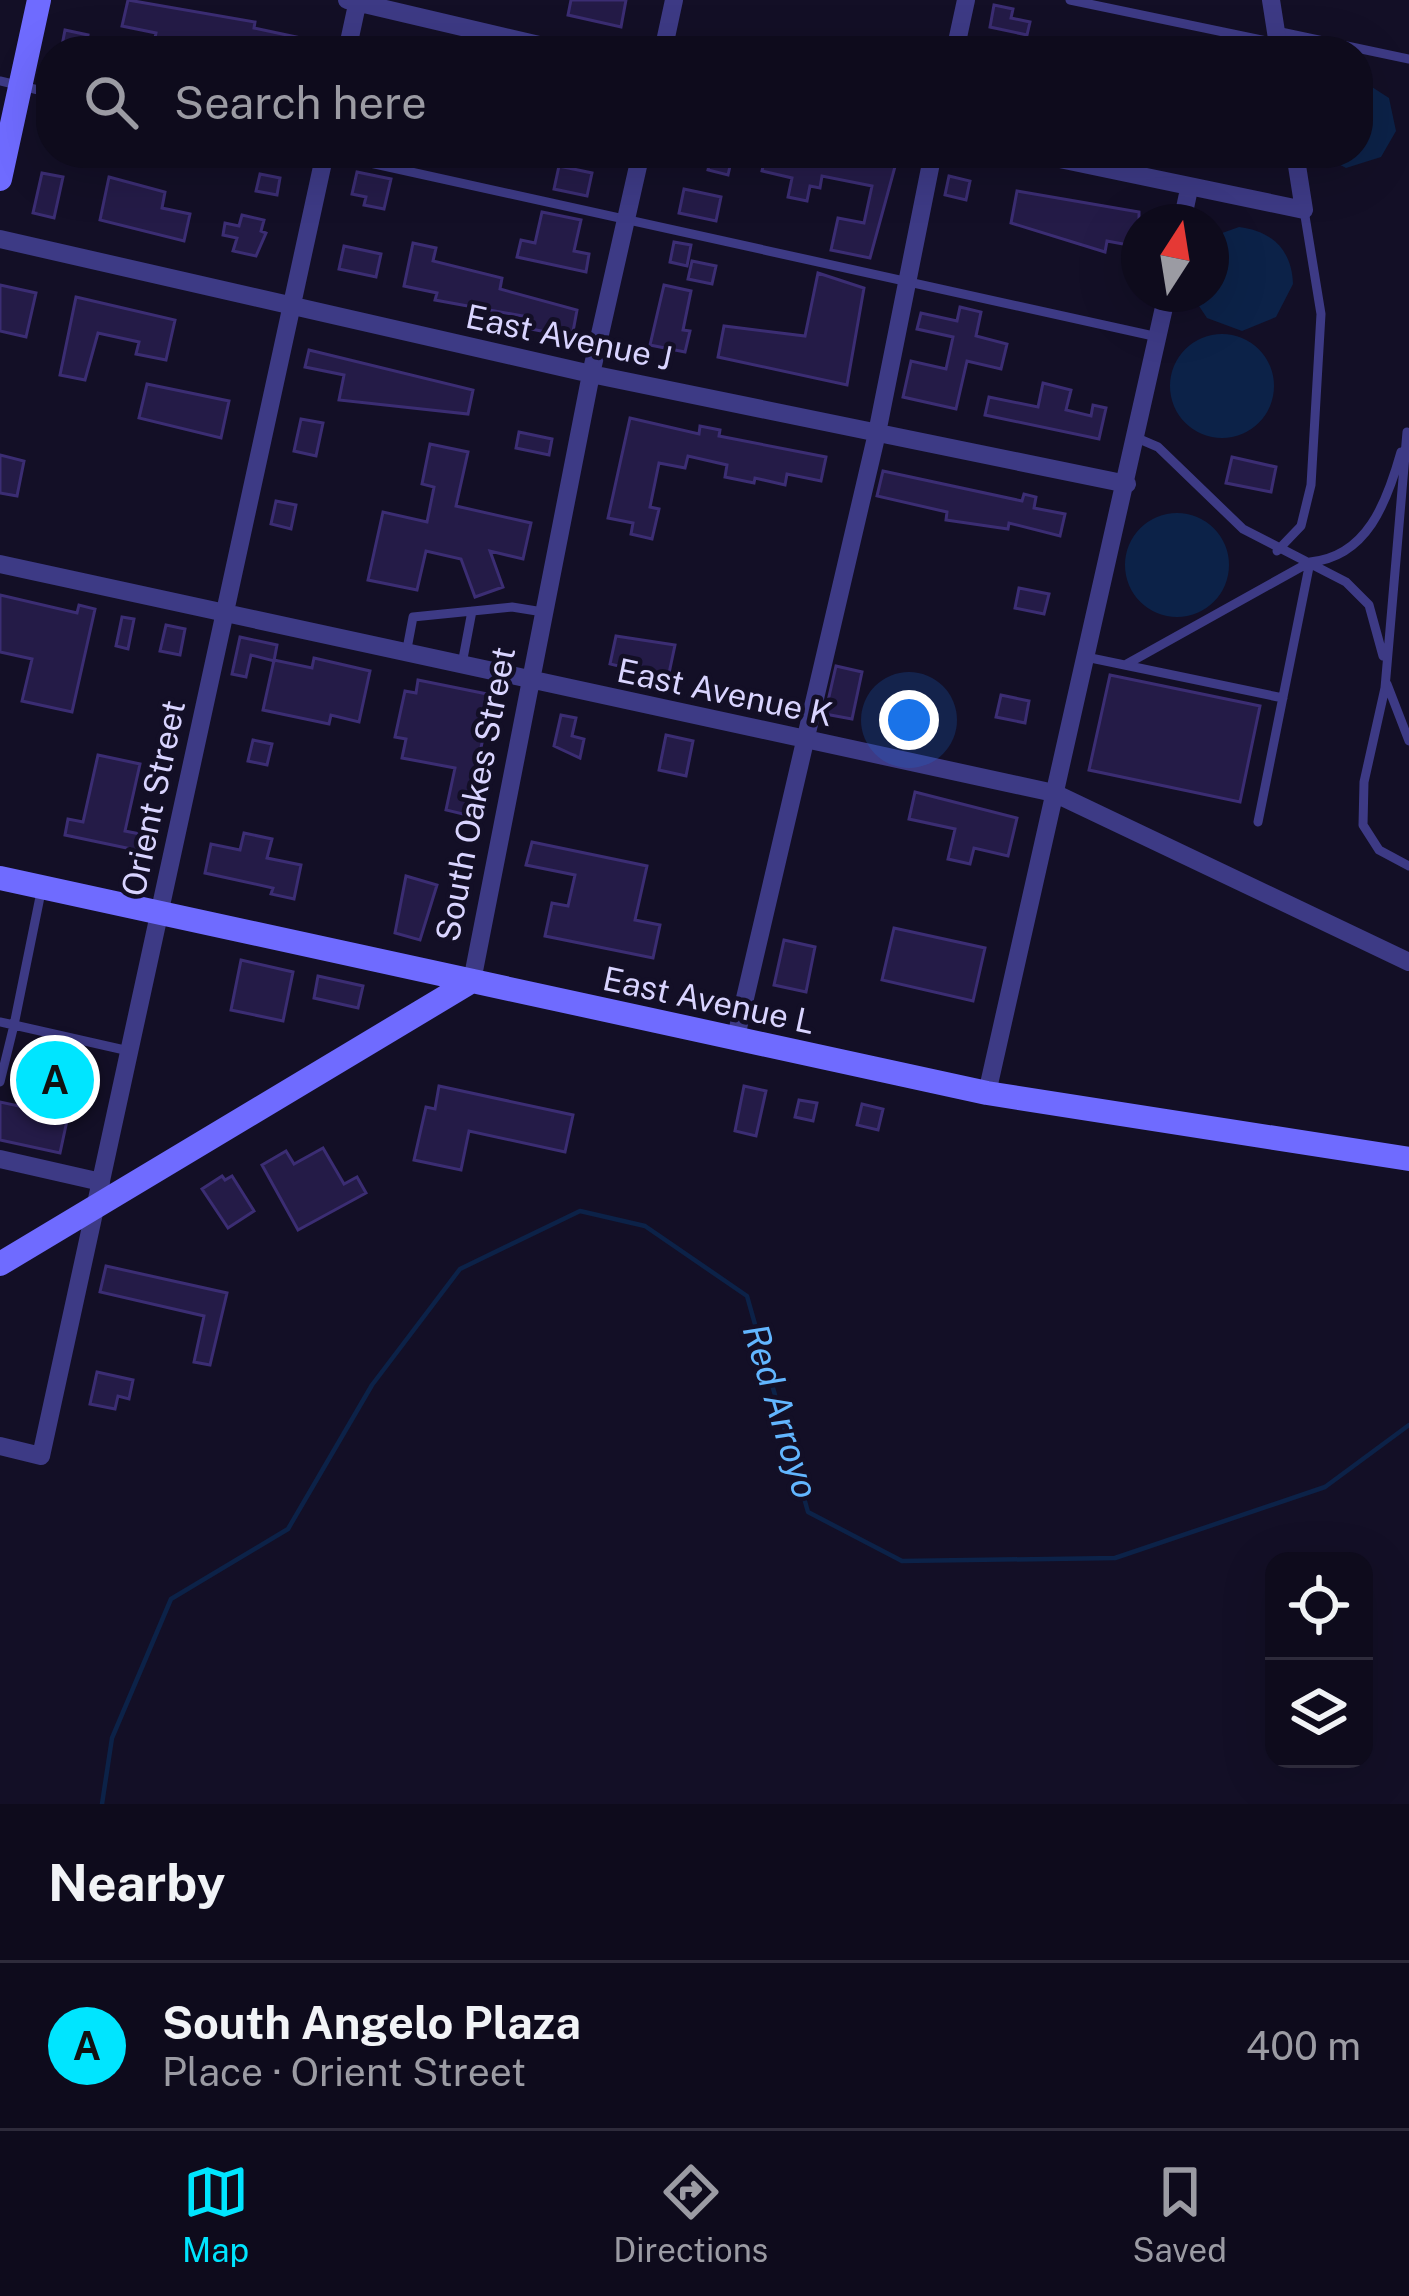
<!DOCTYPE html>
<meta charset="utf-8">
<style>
body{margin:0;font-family:"Public Sans",sans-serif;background:#171425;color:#f1f3f6}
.controls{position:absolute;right:36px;bottom:36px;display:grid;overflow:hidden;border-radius:24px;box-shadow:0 12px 48px #0002}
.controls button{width:108px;height:108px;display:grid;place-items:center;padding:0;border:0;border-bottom:3px solid #2e2b3b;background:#0e0b1c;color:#f1f3f6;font:60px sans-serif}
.compass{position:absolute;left:1121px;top:204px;width:108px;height:108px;border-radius:50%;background:#0e0b1c;box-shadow:0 12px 48px #0002;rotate:12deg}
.you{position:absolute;left:909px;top:720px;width:42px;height:42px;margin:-30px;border:9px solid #fff;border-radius:50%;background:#1a73e8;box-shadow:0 0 0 18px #1a73e833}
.badge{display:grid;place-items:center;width:78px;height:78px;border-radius:50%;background:#00e5ff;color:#111;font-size:39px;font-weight:700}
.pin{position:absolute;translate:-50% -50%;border:6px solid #fff;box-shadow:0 3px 12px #0006}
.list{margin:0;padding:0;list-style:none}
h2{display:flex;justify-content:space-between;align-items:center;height:156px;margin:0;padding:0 48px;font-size:51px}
h2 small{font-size:39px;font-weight:400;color:#9b9ba3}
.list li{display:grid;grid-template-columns:78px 1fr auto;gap:36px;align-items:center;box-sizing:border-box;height:168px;padding:0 48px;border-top:3px solid #2e2b3b}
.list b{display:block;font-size:45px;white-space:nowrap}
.list p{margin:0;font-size:39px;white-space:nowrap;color:#9b9ba3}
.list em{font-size:39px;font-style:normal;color:#9b9ba3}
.icon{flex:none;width:66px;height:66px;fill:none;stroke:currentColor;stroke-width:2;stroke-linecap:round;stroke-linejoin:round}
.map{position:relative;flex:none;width:1409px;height:1804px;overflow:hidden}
.search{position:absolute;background:#0e0b1c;box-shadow:0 12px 48px #0002;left:36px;right:36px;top:36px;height:132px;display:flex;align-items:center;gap:30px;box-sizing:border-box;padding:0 42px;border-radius:48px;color:#9b9ba3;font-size:45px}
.sheet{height:324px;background:#0e0b1c}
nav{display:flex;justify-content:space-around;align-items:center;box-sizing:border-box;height:168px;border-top:3px solid #2e2b3b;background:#0e0b1c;font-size:33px;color:#9b9ba3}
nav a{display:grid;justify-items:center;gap:6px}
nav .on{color:#00e5ff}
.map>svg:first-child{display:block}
.water{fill:#0c2248}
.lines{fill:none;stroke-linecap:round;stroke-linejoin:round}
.stream{stroke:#0c2248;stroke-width:4.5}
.building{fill:#241b47;stroke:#3b2d73;stroke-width:3}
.lane{stroke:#3d3a85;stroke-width:9}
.street{stroke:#3d3a85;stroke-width:18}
.secondary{stroke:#6f6bff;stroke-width:24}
.labels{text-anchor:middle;stroke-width:9;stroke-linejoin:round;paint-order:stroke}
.street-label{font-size:33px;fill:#d9d4ff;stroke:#130f26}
.water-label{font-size:36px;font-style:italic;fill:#62b6ff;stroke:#130f26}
</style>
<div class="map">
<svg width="1409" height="1804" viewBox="0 0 1409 1804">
<rect width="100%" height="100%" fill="#130f26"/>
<path class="water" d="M1358,78L1389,98L1396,131L1381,157L1346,168L1318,153H1358Z
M1239,227C1272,231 1292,250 1293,284L1276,317L1242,331L1207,318L1191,294H1211V237Z
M1170 386a52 52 0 1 1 104 0a52 52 0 1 1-104 0Z
M1125 565a52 52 0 1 1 104 0a52 52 0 1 1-104 0Z"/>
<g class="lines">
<path class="stream" d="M102,1804L112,1738L171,1599L288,1529L372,1385L460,1269L580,1211L645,1226L747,1296L808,1512L902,1561L1115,1558L1325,1487L1409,1425"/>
</g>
<path class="building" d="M128,0L255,22L254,28L310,40L307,51H230L177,40L174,51H152L156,33L122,26Z
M571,0H626L621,27L568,15Z
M994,5L1013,9L1011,18L1030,22L1027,35L990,27Z
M65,30L88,35L85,51H61Z
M712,153H733L728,175L708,170Z
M766,153H832L896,163L870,258L831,250L838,218L864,223L872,186L822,176L820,188L810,186L807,201L788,197L792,178L762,171Z
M559,166L592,173L587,196L554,189Z
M357,172L391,179L384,209L364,205L366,197L352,194Z
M42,173L63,177L54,218L33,213Z
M260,174L280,178L277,195L256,191Z
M949,176L970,181L966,200L945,195Z
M109,177L165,192L162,208L190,214L184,241L100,220Z
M684,189L721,197L716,221L679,213Z
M1017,191L1139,212V247L1107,241L1105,252L1011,223Z
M542,212L581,220L574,251L589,254L586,272L517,257L521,240L535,243Z
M242,215L264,220L261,231L266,233L256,256L233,251L237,238L223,235L225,223L239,226Z
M674,242L691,245L687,266L670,262Z
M413,243L436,248L433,261L502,278L500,289L577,310L572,337L526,328L528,317L435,300L437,293L404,286Z
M344,246L381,254L376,277L339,269Z
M692,261L716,266L712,284L688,279Z
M818,273L864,288L847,385L718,357L724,326L805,336Z
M0,285L36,293L26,337L0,331Z
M664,285L691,291L683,330L690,331L685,352L650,345Z
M76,297L175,320L166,360L136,354L139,342L98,333L85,380L60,375Z
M960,307L981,312L976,336L1007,344L1001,369L967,361L956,409L903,397L911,361L946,369L953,337L917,329L921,313L957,321Z
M309,350L473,390L468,414L339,400L344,375L305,367Z
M1043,383L1071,390L1066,410L1091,416L1093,405L1106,408L1099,439L985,415L989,397L1038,407Z
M147,384L229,401L221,438L139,418Z
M630,418L699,434L700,426L720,430L719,436L826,457L821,481L787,474L785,485L755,478L754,483L725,477L727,465L688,456L685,468L659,463L650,507L659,509L652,539L631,534L633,523L608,518Z
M301,419L323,423L316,456L294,451Z
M519,432L552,439L549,455L516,448Z
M430,444L468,452L456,506L531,523L523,559L490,551L503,587L475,597L461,559L426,551L417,590L368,580L383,512L427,522L434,487L422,484Z
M0,455L24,461L17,496L0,493Z
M1232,457L1276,467L1271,492L1226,483Z
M883,471L1022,501L1024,494L1036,497L1034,508L1065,514L1060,536L1009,523L1008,529L946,520L947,512L877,496Z
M276,501L296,505L291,529L271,524Z
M1019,588L1049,594L1044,614L1015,608Z
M0,595L77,613L79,605L95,609L72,712L22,701L32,659L0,652Z
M122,617L134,619L128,649L116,646Z
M166,625L185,629L180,655L160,651Z
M616,636L675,645L668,678L610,664Z
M240,637L277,645L274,661L251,655L246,677L232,674Z
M314,658L370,671L359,722L331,715L329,724L263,710L274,660L312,668Z
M836,666L862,672L852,719L825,714Z
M1110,675L1260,706L1240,802L1089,770Z
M418,680L492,695L467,815L446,810L455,768L402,758L406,739L395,737L405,691L416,693Z
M1001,695L1029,701L1025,723L996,717Z
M561,715L576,718L572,736L584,739L580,758L554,746Z
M666,735L693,741L686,776L659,770Z
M253,740L272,744L267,765L248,761Z
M98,755L140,764L125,831L140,834L136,850L65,835L68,819L83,822Z
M915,792L1017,818L1008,856L974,848L970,864L948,859L955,829L909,819Z
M244,833L272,839L267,858L301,865L294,899L271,894L273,888L205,873L211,844L240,850Z
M532,842L647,866L635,920L660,925L653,958L545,936L552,903L568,906L575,875L526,865Z
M406,876L437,885L420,940L395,933Z
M894,928L985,948L973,1001L882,980Z
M784,940L815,947L806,992L774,985Z
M241,960L293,972L283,1021L231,1010Z
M318,976L363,986L358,1008L314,998Z
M40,1042L82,1051L60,1153L0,1140V1102L28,1108Z
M439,1086L573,1115L565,1152L469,1131L461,1170L414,1160L426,1107L435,1109Z
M744,1086L766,1091L756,1136L735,1131Z
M799,1100L817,1103L813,1121L795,1117Z
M862,1104L883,1109L878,1130L857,1125Z
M323,1148L344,1184L357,1177L366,1193L298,1230L262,1165L286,1151L294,1164Z
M222,1176L225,1180L232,1176L254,1211L228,1228L202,1189Z
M106,1266L227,1293L210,1365L194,1362L204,1316L100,1292Z
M97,1372L133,1380L129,1399L118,1396L115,1409L90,1404Z"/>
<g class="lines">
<path class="lane" d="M1070,0L1276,43
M1276,31L1409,59
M0,81L51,93
M325,153L1158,337
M1407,432L1385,688L1364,782L1363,825L1379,850L1409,866
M1137,438L1158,447L1243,529L1346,582L1369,605L1383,656
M1277,551L1301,526L1311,485L1321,314L1304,210
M406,654L413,617L512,607L543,612
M1086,657L1283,698
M462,664L472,611
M1125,665L1310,562C1367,557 1387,502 1401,452
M1387,684L1409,741
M1258,822L1310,562
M0,1022L14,1025L41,892
M0,1082L14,1025L129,1051"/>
<path class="street" d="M347,0L565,51
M1271,0L1279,51
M347,51L358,0
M663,51L674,0
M955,51L966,0
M1031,153L1304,210L1295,153
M1182,222L1189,189
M0,239L591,374L1127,484
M0,564L1054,793L1409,962
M472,981L591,374L641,153
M735,1041L877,433L933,153
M987,1093L1167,294
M0,1159L101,1182
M0,1446L41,1456L325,153"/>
<path class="secondary" d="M0,179L39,0
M0,878L987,1093L1409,1159
M0,1264L472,981"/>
</g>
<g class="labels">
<g class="street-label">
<text transform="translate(569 337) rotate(12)" y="12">East Avenue J</text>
<text transform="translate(725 692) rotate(12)" y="12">East Avenue K</text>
<text transform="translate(475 794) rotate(-79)" y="12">South Oakes Street</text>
<text transform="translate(153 798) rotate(-78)" y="12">Orient Street</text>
<text transform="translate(709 1000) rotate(12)" y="12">East Avenue L</text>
</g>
<g class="water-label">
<text transform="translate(781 1411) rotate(73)" y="13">Red Arroyo</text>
</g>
</g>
</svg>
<div class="controls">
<button><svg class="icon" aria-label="locate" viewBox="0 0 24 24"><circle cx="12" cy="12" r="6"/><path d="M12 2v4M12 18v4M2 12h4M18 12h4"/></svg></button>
<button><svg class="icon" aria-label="layers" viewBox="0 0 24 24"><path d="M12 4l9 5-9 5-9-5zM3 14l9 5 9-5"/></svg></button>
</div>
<svg class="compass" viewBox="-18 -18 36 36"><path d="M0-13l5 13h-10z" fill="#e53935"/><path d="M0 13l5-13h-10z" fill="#9b9ba3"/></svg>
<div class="you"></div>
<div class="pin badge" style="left:55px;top:1080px">A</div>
<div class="search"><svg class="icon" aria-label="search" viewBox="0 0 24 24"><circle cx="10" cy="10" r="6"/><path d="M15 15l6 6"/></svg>Search here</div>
</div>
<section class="sheet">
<h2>Nearby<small></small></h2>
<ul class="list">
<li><span class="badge">A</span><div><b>South Angelo Plaza</b><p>Place · Orient Street</p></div><em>400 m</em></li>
</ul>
</section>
<nav>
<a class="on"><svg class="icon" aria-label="map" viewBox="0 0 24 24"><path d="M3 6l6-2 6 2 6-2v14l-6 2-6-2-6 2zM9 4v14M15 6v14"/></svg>Map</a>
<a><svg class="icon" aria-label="directions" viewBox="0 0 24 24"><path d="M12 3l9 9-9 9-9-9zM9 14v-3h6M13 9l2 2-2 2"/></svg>Directions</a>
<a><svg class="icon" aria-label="saved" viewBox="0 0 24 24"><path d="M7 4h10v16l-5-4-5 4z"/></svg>Saved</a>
</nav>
